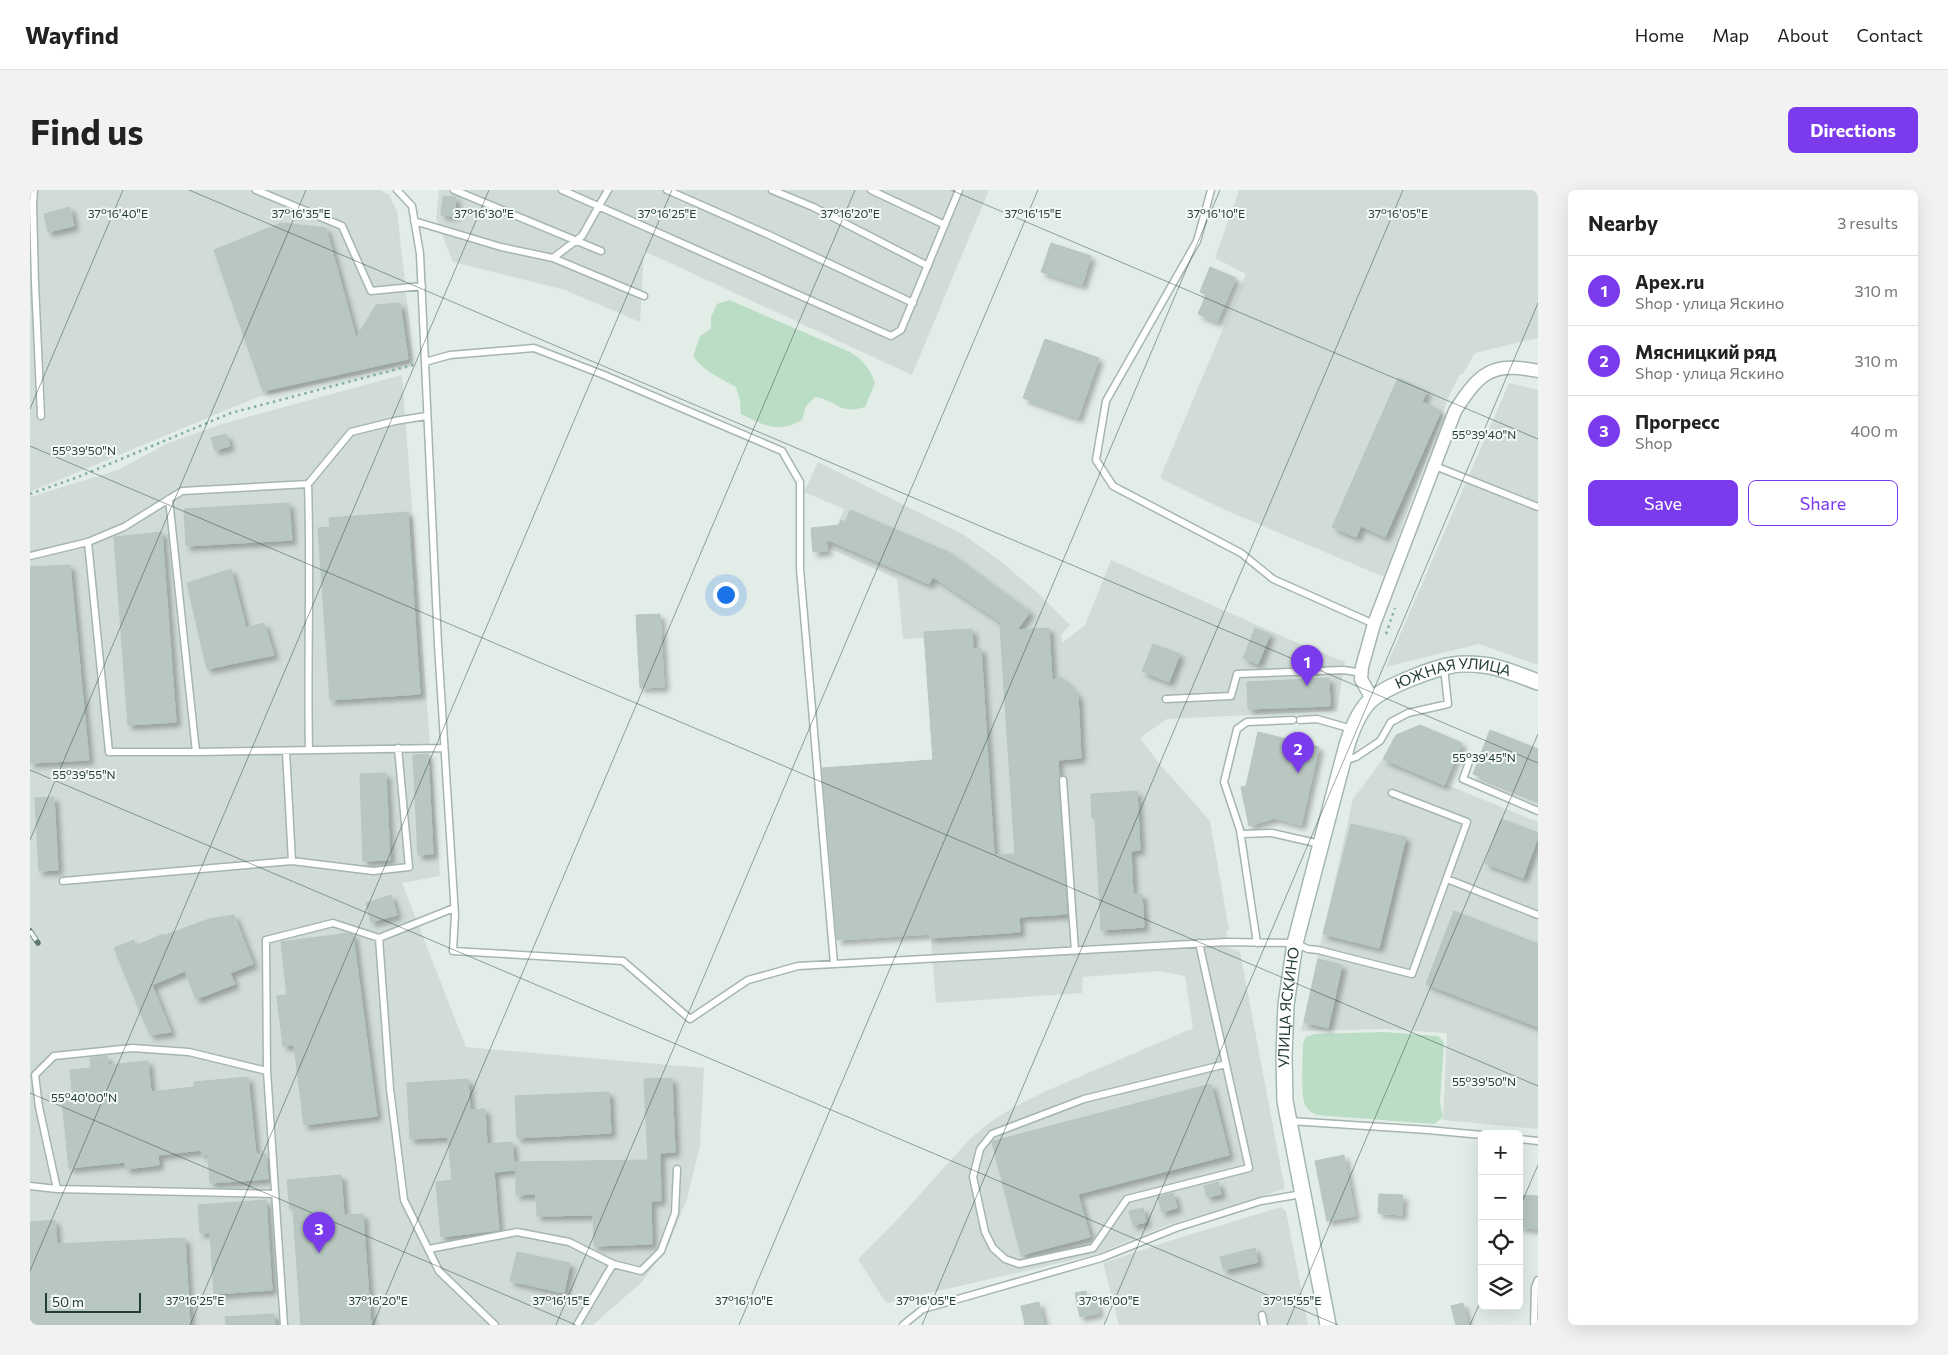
<!DOCTYPE html>
<meta charset="utf-8">
<style>
body{margin:0;font-family:Commissioner,sans-serif;background:#f2f2f2;color:#222}
.controls{position:absolute;right:15px;bottom:15px;display:grid;overflow:hidden;border-radius:8px;box-shadow:0 5px 20px #0002}
.controls button{width:45px;height:45px;display:grid;place-items:center;padding:0;border:0;border-bottom:1px solid #e0e0e0;background:#fff;color:#222;font:25px sans-serif}
.scale{position:absolute;left:15px;bottom:12px;width:96px;box-sizing:border-box;padding-left:5px;border:2px solid #233e36;border-top:0;font-size:14px;line-height:18px;white-space:nowrap;color:#233e36;-webkit-text-stroke:4px #f4f9f6;paint-order:stroke}
.you{position:absolute;left:695px;top:404px;width:18px;height:18px;margin:-12px;border:4px solid #fff;border-radius:50%;background:#1a73e8;box-shadow:0 0 0 8px #1a73e833}
.badge{display:grid;place-items:center;width:32px;height:32px;border-radius:50%;background:#7c3aed;color:#fff;font-size:16px;font-weight:700}
.pin{position:absolute;translate:-50% -41px;filter:drop-shadow(0 1px 2px #0008)}
.pin::after{content:'';position:absolute;top:26px;width:18px;height:15px;background:inherit;clip-path:polygon(0 0,100% 0,50% 100%)}
.list{margin:0;padding:0;list-style:none}
h2{display:flex;justify-content:space-between;align-items:center;height:65px;margin:0;padding:0 20px;font-size:21px}
h2 small{font-size:16px;font-weight:400;color:#767676}
.list li{display:grid;grid-template-columns:32px 1fr auto;gap:15px;align-items:center;box-sizing:border-box;height:70px;padding:0 20px;border-top:1px solid #e0e0e0}
.list b{display:block;font-size:19px;white-space:nowrap}
.list p{margin:0;font-size:16px;white-space:nowrap;color:#767676}
.list em{font-size:16px;font-style:normal;color:#767676}
.actions{display:flex;gap:10px;padding:15px 20px}
.actions a{flex:1;padding:11px 0;border:1px solid #7c3aed;border-radius:8px;text-align:center;font-size:18px;color:#7c3aed}
.actions .main{background:#7c3aed;color:#fff}
.icon{flex:none;width:28px;height:28px;fill:none;stroke:currentColor;stroke-width:2;stroke-linecap:round;stroke-linejoin:round}
.map{position:relative;flex:none;width:1508px;height:1135px;overflow:hidden;border-radius:8px}
header{display:flex;align-items:center;gap:30px;box-sizing:border-box;height:70px;padding:0 25px;background:#fff;border-bottom:1px solid #e0e0e0}
header strong{font-size:24px}
nav{display:flex;gap:28px;margin-inline-start:auto;font-size:18px}
.intro{display:flex;align-items:center;justify-content:space-between;box-sizing:border-box;height:120px;padding:0 30px}
h1{margin:0;font-size:35px}
.button{padding:12px 22px;border-radius:8px;background:#7c3aed;color:#fff;font-size:18px;font-weight:700}
main{display:flex;gap:30px;padding:0 30px}
aside{flex:1;background:#fff;border-radius:8px;box-shadow:0 5px 20px #0002}
.map>svg:first-child{display:block}
.built{fill:#d1dcd7}
.green{fill:#bcddc5}
.building{fill:#b8c7c1;stroke:#b6c6bf;filter:url(#shadow)}
.lines{fill:none;stroke-linecap:round;stroke-linejoin:round}
.lane-casing{stroke:#a6b5af;stroke-width:9}
.street-casing{stroke:#a6b5af;stroke-width:15}
.secondary-casing{stroke:#a2b8b0;stroke-width:18}
.path{stroke:#84b0a2;stroke-width:2.5;stroke-dasharray:2.5 4;stroke-linecap:butt}
.lane{stroke:#fff;stroke-width:6}
.street{stroke:#fff;stroke-width:12}
.secondary{stroke:#fff;stroke-width:15}
.rail-casing{stroke:#5e7972;stroke-width:5.5}
.rail{stroke:#f4f9f6;stroke-width:4;stroke-dasharray:11;stroke-linecap:butt}
.ticks{fill:none;stroke:#233e36;stroke-width:1;stroke-opacity:0.45}
.labels{text-anchor:middle;stroke-width:4;stroke-linejoin:round;paint-order:stroke}
.street-label{font-size:15px;fill:#233e36;stroke:#f4f9f6}
.ticks-label{font-size:12px;text-anchor:middle;fill:#233e36;stroke:#f4f9f6;stroke-width:4;stroke-linejoin:round;paint-order:stroke}
</style>
<header>
<strong>Wayfind</strong>
<nav><a>Home</a><a>Map</a><a>About</a><a>Contact</a></nav>
</header>
<div class="intro"><h1>Find us</h1><a class="button">Directions</a></div>
<main>
<div class="map">
<svg width="1508" height="1135" viewBox="0 0 1508 1135">
<defs>
<filter id="shadow"><feDropShadow dx="4.5" dy="4.5" stdDeviation="2.5" flood-color="#0004"/></filter>
</defs>
<rect width="100%" height="100%" fill="#e3ede8"/>
<path class="built" d="M0,0H350L359,5L367,21L384,173L228,207L0,302Z
M409,0H959L882,185L614,61L610,132L535,100L423,72L406,29Z
M1209,0H1508V148L1445,163L1433,184H1430L1419,206L1354,387L1195,320L1130,288L1216,84L1185,68Z
M372,185L410,686L372,693L436,857L674,878L670,955L657,1009L638,1056L612,1092L563,1135H0V307L88,280L138,253L192,234Z
M1479,193L1508,200V475L1449,454L1356,477Z
M788,272L934,345L969,370L1008,403L1040,435L1031,445L1032,453L1055,435L1081,370L1256,448L1315,472L1307,521L1137,529L1110,548L1128,572L1180,631L1199,740L1196,741L1198,757L1210,762L1255,999L1138,1035L1064,1065L856,1113L828,1069L866,1031L940,949L959,933L984,917L1016,901L1163,838L1155,786L1129,781L1053,787L1052,803L906,813L895,676L910,675L895,448L873,449L867,389L798,358L814,319L774,302Z
M1353,569L1508,632V939L1413,930L1417,843L1353,839L1271,841L1323,609Z
M1251,1017L1256,1021L1278,1135H1089L1073,1073L1145,1049Z"/>
<path class="green" d="M699,110L820,162C833,170 840,178 845,193L835,217C808,225 809,211 785,207L776,216L772,230C747,244 734,235 711,224L710,211L706,197C689,187 674,182 663,166L670,146L681,139V127L687,114Z
M1354,842L1408,846L1414,852L1410,912L1413,927L1404,934L1287,925C1282,923 1278,920 1275,915C1270,902 1273,868 1273,853L1276,847L1284,844Z"/>
<path class="building" d="M413,6L426,7L424,26L411,25Z
M40,17L44,36L18,42L14,24Z
M251,33L296,38L326,148L346,115L370,113L378,169L233,201L184,60Z
M1021,53L1061,66L1052,95L1011,82Z
M1180,77L1206,88L1187,132L1168,124L1176,105L1170,102Z
M1015,149L1069,168L1048,228L993,208Z
M1368,188L1397,201L1392,212L1411,221L1355,347L1331,336L1326,347L1302,337Z
M196,244L200,256L185,260L181,248Z
M259,313L262,350L156,356L154,319Z
M820,320L918,362L1000,422L987,440L1019,438L1022,490L1031,487L1048,505L1051,568L1028,570L1037,724L989,727L990,742L900,748V744L807,750L792,578L903,570L894,442L942,439L943,459L951,458L964,665L985,664L970,437H978L903,387L899,394L796,349L797,361L783,362L781,338L809,335L811,330L815,332Z
M378,322L390,504L300,510L288,338L300,337L299,328Z
M132,342L146,532L98,535L84,347Z
M40,375L59,570L0,573V377Z
M201,379L216,438L234,433L244,465L177,479L157,393Z
M630,424L634,497L610,498L606,425Z
M1225,438L1240,444L1228,474L1213,468Z
M1123,454L1150,464L1139,492L1112,481Z
M1299,488L1300,516L1218,519L1217,492Z
M1390,535L1432,553L1414,595L1353,569L1366,545Z
M1460,540L1508,559V610L1443,584Z
M1228,542L1289,557L1271,635L1244,628L1219,636L1211,597L1216,596Z
M398,564L403,664L388,665L383,565Z
M356,583L360,670L333,671L330,584Z
M1107,601L1110,660L1101,661L1103,704H1112L1114,737L1071,740L1065,628H1062L1061,604Z
M24,607L28,680L9,681L5,608Z
M1471,629L1508,643V647L1493,688L1455,673Z
M1321,634L1376,647L1349,758L1293,744Z
M361,705L367,725L341,732L336,713Z
M1424,721L1508,754V837L1396,794Z
M204,725L223,774L200,783L205,794L166,809L155,781L122,795L141,842L120,845L84,758L104,750L106,756L133,744V746L179,729Z
M319,743L323,745L347,926L274,935L264,855L253,856L247,806L257,805L251,752Z
M1288,769L1312,775L1298,838L1274,832Z
M77,866L78,875L118,871L121,902L164,897V892L218,887L226,964H236L238,989L180,993L178,964L172,965L171,960L128,965L129,975L96,979L95,972L39,978L32,910L43,909L40,880L61,878L60,868Z
M642,888L645,962L630,963L631,1011H621L622,1054L564,1056L563,1025L507,1026L506,1004L486,1005V972L618,970L614,889Z
M438,889L440,920L455,919L457,954L482,952L485,980L464,982L469,1040L411,1047L406,992L422,990L418,947L380,949L377,893Z
M1181,894L1199,965L1048,1004L1060,1047L991,1065L962,952L963,951Z
M579,902L581,943L487,948L485,906Z
M1314,965L1325,1026L1297,1031L1285,971Z
M311,985L314,1025L333,1024L341,1135H271L263,1019H260L257,990Z
M1188,992L1191,1004L1177,1007L1174,996Z
M1143,1003L1147,1018L1132,1022L1128,1007Z
M1349,1004L1373,1005L1372,1025L1348,1023Z
M1489,1005L1508,1006V1039L1489,1037Z
M236,1010L242,1100L184,1104L180,1043H170L168,1015Z
M1113,1018L1116,1032L1103,1035L1099,1021Z
M25,1030L27,1054L155,1048L160,1135H0V1032Z
M1225,1058L1228,1072L1194,1080L1190,1067Z
M487,1062L540,1073L534,1103L480,1091Z
M1056,1101L1058,1113L1066,1111L1069,1123L1050,1127L1045,1103Z
M1009,1112L1014,1135H995L991,1116Z
M1433,1113L1438,1135H1426L1421,1116Z
M244,1124L245,1135H196L195,1127Z"/>
<g class="lines">
<g class="lane-casing">
<path id="lane" d="M4,0L3,14L5,93L11,226
M226,0L312,36L341,101L392,96
M367,0L382,16L390,64L408,455L425,725L423,761L593,771L660,829L718,790L768,776L1197,752L1265,753L1278,759L1288,760L1382,784L1437,632L1362,603
M424,0L571,61
M532,0L861,146L871,140L929,0
M637,0L739,45L883,113
M742,0L783,17L898,76
M841,0L915,35
M1181,0L1167,51L1076,211L1066,270L1083,296L1211,363L1243,389L1344,434
M384,31L471,57L523,68L552,46L578,0
M523,68L614,106
M395,172L420,165L504,158L574,185L752,261L770,292V379L804,774
M1405,276L1508,317
M278,294C281,382 277,471 279,560
M58,352L79,562H166L139,309
M0,366L58,352L94,337L152,301L278,294L321,242L365,231L396,226
M1136,509L1201,506L1207,484L1314,480L1332,483
M1270,530L1287,529L1322,539
M166,562L414,558
M1314,571L1326,567L1350,551L1361,532L1378,523L1418,514L1414,478
M1439,572L1433,589L1508,621
M1033,590L1045,761
M1211,644L1242,643L1290,654
M262,671L343,681L379,677L368,558
M1417,689L1508,725
M33,691L262,671L256,561
M424,718L349,748L360,899L374,1010L409,1081L465,1135
M1169,753L1219,978L1097,1009L1063,1058L989,1074L975,1069L963,1058L955,1042L943,987L950,959L962,944L1054,909L1196,874
M1227,753L1210,640L1194,592L1207,539L1217,532L1263,530
M1260,931L1398,940L1452,945
M1489,949L1508,951
M0,996L27,999L245,1004
M27,999L9,917L5,885L24,866L102,858L159,862L237,881
M399,1059L487,1042L539,1052L583,1074
M1232,1125L1234,1135
M254,1135L237,881L236,750L303,733L349,748
M547,1135L583,1074L611,1081L631,1061L645,1023L647,979
M873,1135L893,1119L1071,1068L1146,1038L1231,1011L1272,1004
M1504,1135L1505,1097L1508,1090"/>
</g>
<g class="street-casing">
<path id="street" d="M1342,509L1331,489L1332,477L1344,434L1425,221C1449,183 1462,171 1508,181"/>
</g>
<g class="secondary-casing">
<g id="secondary">
<path id="s1" d="M1298,1135L1255,911L1254,866L1256,815L1265,753L1317,555C1322,539 1329,520 1342,509C1357,496 1404,478 1423,475C1432,473 1444,474 1453,475C1472,477 1491,486 1508,492"/>
</g>
</g>
<path class="path" d="M0,304L48,287L201,223L386,174
M1356,444L1365,418"/>
<use href="#lane" class="lane"/>
<use href="#street" class="street"/>
<use href="#secondary" class="secondary"/>
<g class="rail-casing">
<path id="rail" d="M0,741L8,753"/>
</g>
<use href="#rail" class="rail"/>
</g>
<path class="ticks" d="M159,0L1508,573M921,0L1508,249M0,219L93,0M0,256L1508,896M0,580L1308,1135M0,650L276,0M0,903L546,1135M1489,1019L1508,975M0,1081L459,0M160,1135L642,0M343,1135L825,0M526,1135L1008,0M709,1135L1190,0M892,1135L1373,0M1074,1135L1508,113M1257,1135L1508,544M1440,1135L1452,1108"/>
<g class="labels">
<g class="street-label">
<text dy="5" stroke="none"><textPath href="#s1" startOffset="732">ЮЖНАЯ УЛИЦА</textPath></text>
<text dy="5" stroke="none"><textPath href="#s1" startOffset="322">УЛИЦА ЯСКИНО</textPath></text>
</g>
</g>
<g class="ticks-label">
<text x="271" y="28">37°16'35"E</text>
<text x="454" y="28">37°16'30"E</text>
<text x="88" y="28">37°16'40"E</text>
<text x="637" y="28">37°16'25"E</text>
<text x="820" y="28">37°16'20"E</text>
<text x="1003" y="28">37°16'15"E</text>
<text x="1186" y="28">37°16'10"E</text>
<text x="1368" y="28">37°16'05"E</text>
<text x="1454" y="249">55°39'40"N</text>
<text x="54" y="265">55°39'50"N</text>
<text x="1454" y="572">55°39'45"N</text>
<text x="54" y="589">55°39'55"N</text>
<text x="1454" y="896">55°39'50"N</text>
<text x="54" y="912">55°40'00"N</text>
<text x="165" y="1115">37°16'25"E</text>
<text x="348" y="1115">37°16'20"E</text>
<text x="531" y="1115">37°16'15"E</text>
<text x="714" y="1115">37°16'10"E</text>
<text x="896" y="1115">37°16'05"E</text>
<text x="1079" y="1115">37°16'00"E</text>
<text x="1262" y="1115">37°15'55"E</text>
</g>
</svg>
<div class="controls">
<button>+</button>
<button>−</button>
<button><svg class="icon" aria-label="locate" viewBox="0 0 24 24"><circle cx="12" cy="12" r="6"/><path d="M12 2v4M12 18v4M2 12h4M18 12h4"/></svg></button>
<button><svg class="icon" aria-label="layers" viewBox="0 0 24 24"><path d="M12 4l9 5-9 5-9-5zM3 14l9 5 9-5"/></svg></button>
</div>
<div class="scale">50 m</div>
<div class="you"></div>
<div class="pin badge" style="left:1277px;top:496px">1</div>
<div class="pin badge" style="left:1268px;top:583px">2</div>
<div class="pin badge" style="left:289px;top:1063px">3</div>
</div>
<aside>
<h2>Nearby<small>3 results</small></h2>
<ul class="list">
<li><span class="badge">1</span><div><b>Apex.ru</b><p>Shop · улица Яскино</p></div><em>310 m</em></li>
<li><span class="badge">2</span><div><b>Мясницкий ряд</b><p>Shop · улица Яскино</p></div><em>310 m</em></li>
<li><span class="badge">3</span><div><b>Прогресс</b><p>Shop</p></div><em>400 m</em></li>
</ul>
<div class="actions"><a class="main">Save</a><a>Share</a></div>
</aside>
</main>
